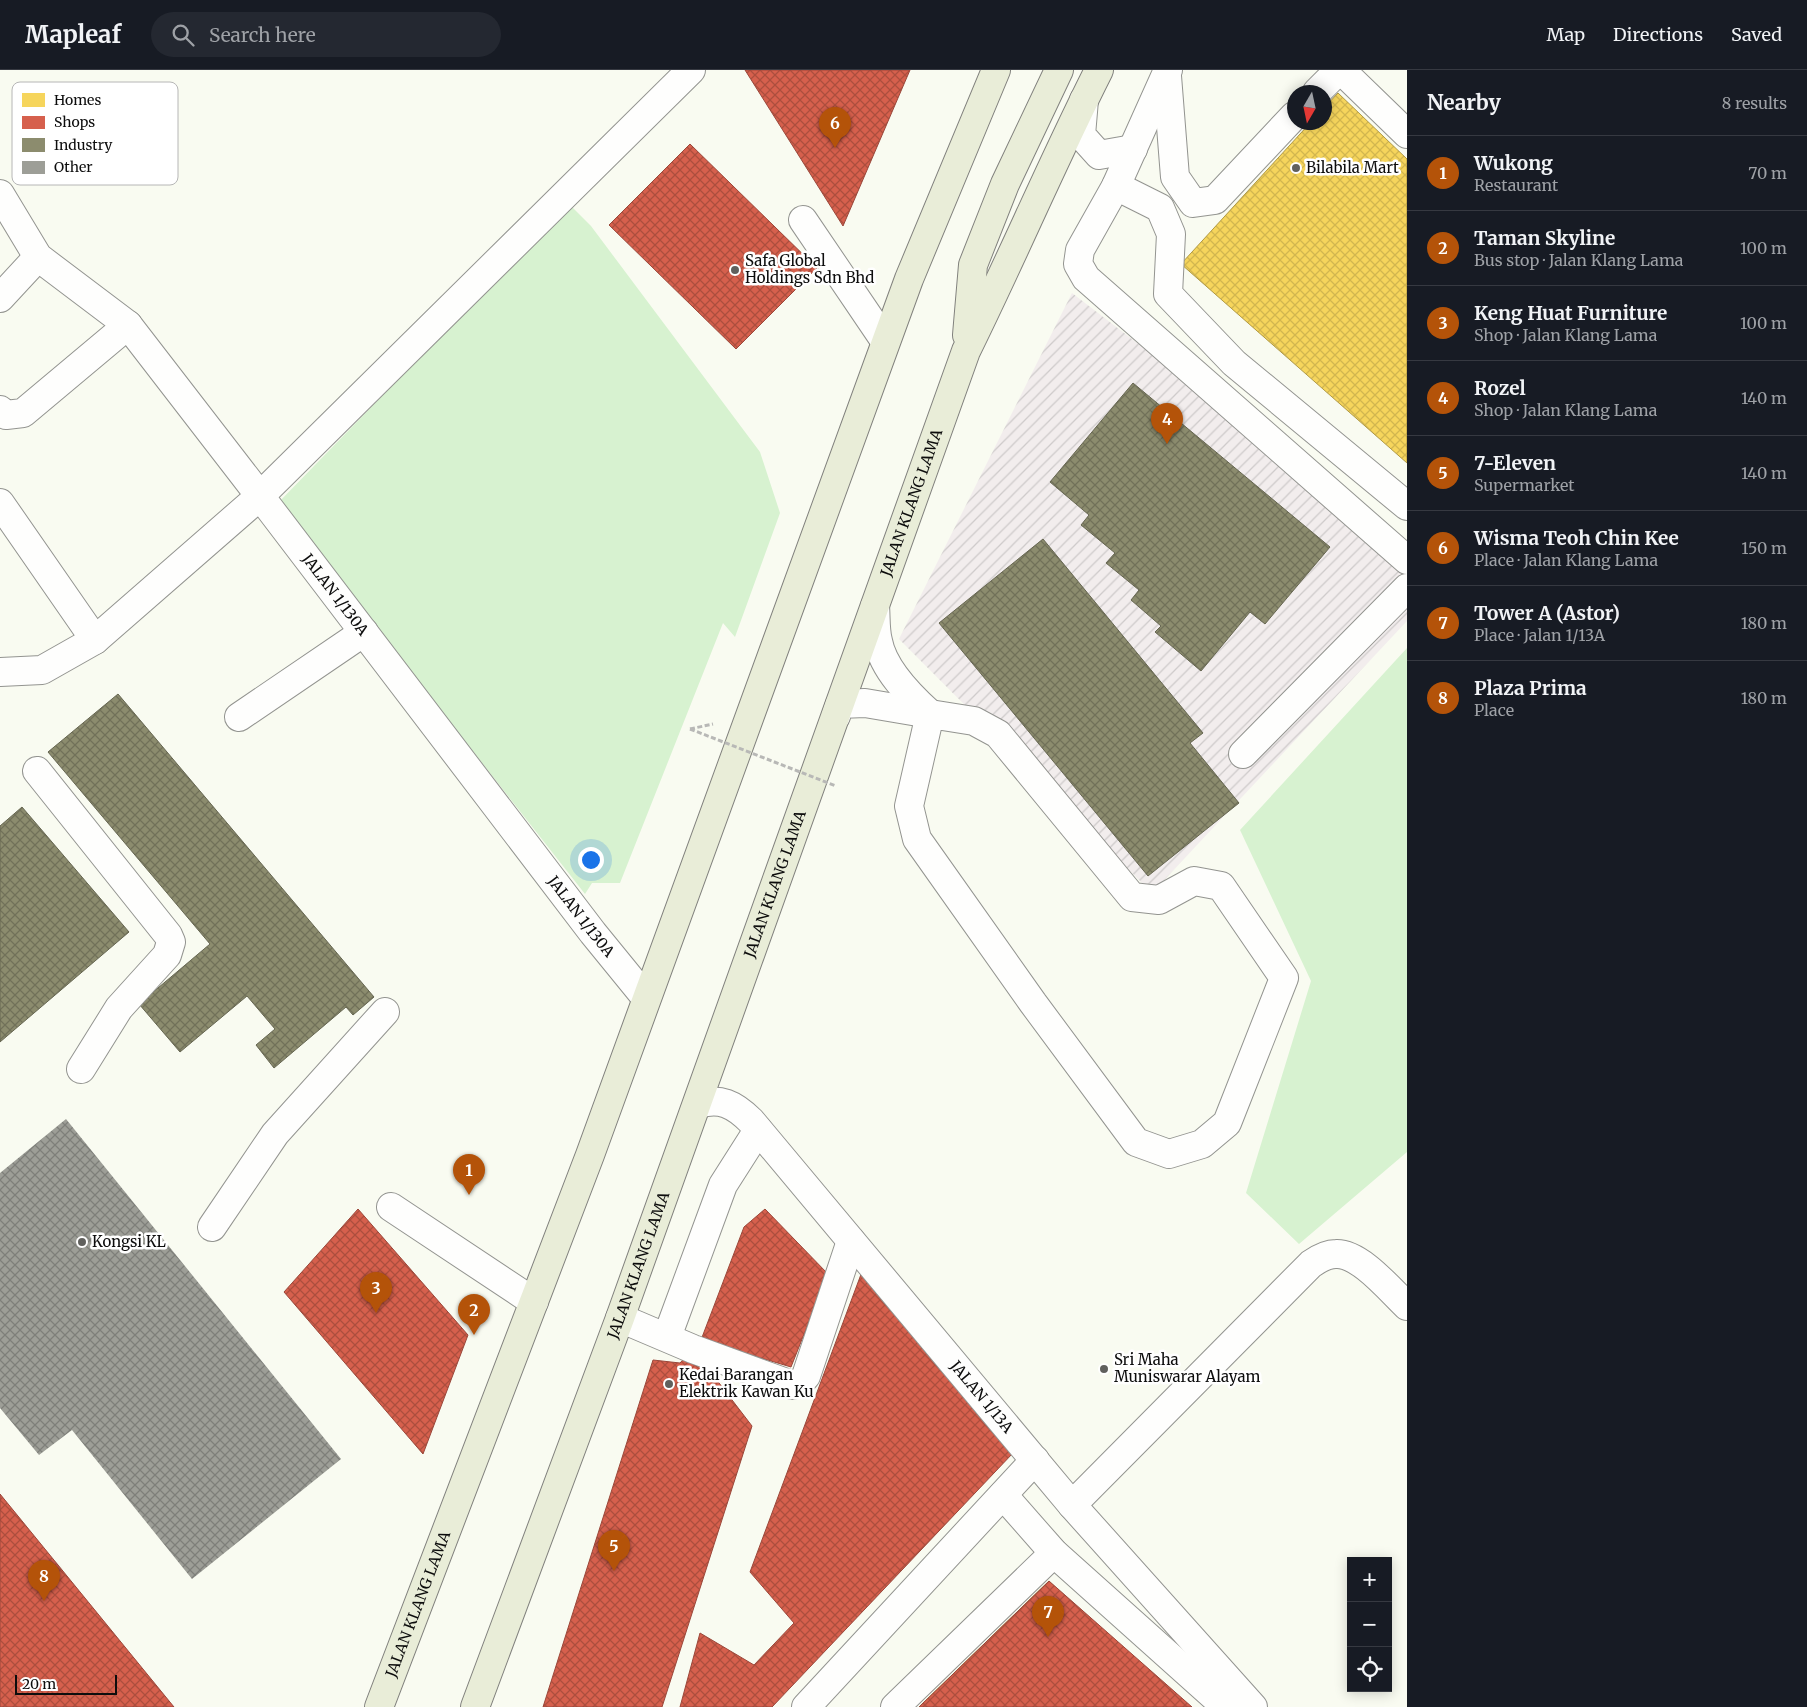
<!DOCTYPE html>
<meta charset="utf-8">
<style>
body{margin:0;font-family:Merriweather,serif;background:#242831;color:#f1f3f6}
.controls{position:absolute;right:15px;bottom:15px;display:grid;overflow:hidden;border-radius:0px;box-shadow:0 2px 12px #0003}
.controls button{width:45px;height:45px;display:grid;place-items:center;padding:0;border:0;border-bottom:1px solid #363941;background:#171b24;color:#f1f3f6;font:25px sans-serif}
.compass{position:absolute;left:1287px;top:15px;width:45px;height:45px;border-radius:50%;background:#171b24;box-shadow:0 2px 12px #0003;rotate:189deg}
.scale{position:absolute;left:15px;bottom:12px;width:102px;box-sizing:border-box;padding-left:5px;border:2px solid #0d0d0d;border-top:0;font-size:14px;line-height:18px;white-space:nowrap;color:#0d0d0d;-webkit-text-stroke:4px #fff;paint-order:stroke}
.you{position:absolute;left:590px;top:789px;width:18px;height:18px;margin:-12px;border:4px solid #fff;border-radius:50%;background:#1a73e8;box-shadow:0 0 0 8px #1a73e833}
.badge{display:grid;place-items:center;width:32px;height:32px;border-radius:50%;background:#b45309;color:#fff;font-size:16px;font-weight:700}
.pin{position:absolute;translate:-50% -41px;filter:drop-shadow(0 1px 2px #0008)}
.pin::after{content:'';position:absolute;top:26px;width:18px;height:15px;background:inherit;clip-path:polygon(0 0,100% 0,50% 100%)}
.list{margin:0;padding:0;list-style:none}
h2{display:flex;justify-content:space-between;align-items:center;height:65px;margin:0;padding:0 20px;font-size:21px}
h2 small{font-size:16px;font-weight:400;color:#9ea1a6}
.list li{display:grid;grid-template-columns:32px 1fr auto;gap:15px;align-items:center;box-sizing:border-box;height:75px;padding:0 20px;border-top:1px solid #363941}
.list b{display:block;font-size:19px;white-space:nowrap}
.list p{margin:0;font-size:16px;white-space:nowrap;color:#9ea1a6}
.list em{font-size:16px;font-style:normal;color:#9ea1a6}
.icon{flex:none;width:28px;height:28px;fill:none;stroke:currentColor;stroke-width:2;stroke-linecap:round;stroke-linejoin:round}
.map{position:relative;flex:none;width:1407px;height:1637px;overflow:hidden}
header{display:flex;align-items:center;gap:30px;box-sizing:border-box;height:70px;padding:0 25px;background:#171b24;border-bottom:1px solid #363941}
header strong{font-size:24px}
nav{display:flex;gap:28px;margin-inline-start:auto;font-size:18px}
.search{width:350px;height:45px;background:#242831;display:flex;align-items:center;gap:12px;box-sizing:border-box;padding:0 18px;border-radius:28px;color:#9ea1a6;font-size:19px}
main{display:flex}
aside{flex:1;background:#171b24}
.map>svg:first-child{display:block}
.industrial{fill:url(#industrial-furrows)}
.grass{fill:#d7f2d0}
.homes{fill:url(#homes-cross-hatch);stroke:#b09944}
.shops{fill:url(#shops-cross-hatch);stroke:#9a473a}
.industry{fill:url(#industry-cross-hatch);stroke:#666651}
.building{fill:url(#building-cross-hatch)}
.lines{fill:none;stroke-linecap:round;stroke-linejoin:round}
.minor-casing{stroke:#939490;stroke-width:30}
.major-casing{stroke:#81817d;stroke-width:30}
.path{stroke:#b8b8b6;stroke-width:3;stroke-dasharray:5 2.5;stroke-linecap:butt}
.minor{stroke:#fefefd;stroke-width:28}
.major{stroke:#e9edd8;stroke-width:28}
.path-bridge{stroke:#b8b8b6;stroke-width:3;stroke-dasharray:5 2.5;stroke-linecap:butt}
.poi-dot{fill:#60605d;stroke:#fff;stroke-width:2}
.labels{text-anchor:middle;stroke-width:5;stroke-linejoin:round;paint-order:stroke}
.poi-label{font-size:15px;fill:#0d0d0d;stroke:#fff;text-anchor:start}
.street-label{font-size:15px;fill:#0d0d0d;stroke:#fff}
.key{fill:#fff;stroke:#b6b6b6;stroke-width:1}
.key-label{font-size:14px;fill:#0d0d0d}
</style>
<header>
<strong>Mapleaf</strong>
<div class="search"><svg class="icon" aria-label="search" viewBox="0 0 24 24"><circle cx="10" cy="10" r="6"/><path d="M15 15l6 6"/></svg>Search here</div>
<nav><a>Map</a><a>Directions</a><a>Saved</a></nav>
</header>
<main>
<div class="map">
<svg width="1407" height="1637" viewBox="0 0 1407 1637">
<defs>
<pattern id="industrial-furrows" width="10" height="10" patternUnits="userSpaceOnUse" patternTransform="scale(1.25)"><rect width="10" height="10" fill="#f2eded"/><path d="M-1 1l2-2M0 10L10 0M9 11l2-2" fill="none" stroke="#cecaca"/></pattern>
<pattern id="homes-cross-hatch" width="8" height="8" patternUnits="userSpaceOnUse" patternTransform="scale(1.25)"><rect width="8" height="8" fill="#f6d55c"/><path d="M0 0l8 8M0 8l8-8" fill="none" stroke="#d2b64f"/></pattern>
<pattern id="shops-cross-hatch" width="8" height="8" patternUnits="userSpaceOnUse" patternTransform="scale(1.25)"><rect width="8" height="8" fill="#d6604d"/><path d="M0 0l8 8M0 8l8-8" fill="none" stroke="#ac4e3e"/></pattern>
<pattern id="industry-cross-hatch" width="8" height="8" patternUnits="userSpaceOnUse" patternTransform="scale(1.25)"><rect width="8" height="8" fill="#8c8c6e"/><path d="M0 0l8 8M0 8l8-8" fill="none" stroke="#717159"/></pattern>
<pattern id="building-cross-hatch" width="8" height="8" patternUnits="userSpaceOnUse" patternTransform="scale(1.25)"><rect width="8" height="8" fill="#9d9e97"/><path d="M0 0l8 8M0 8l8-8" fill="none" stroke="#7e7f7a"/></pattern>
</defs>
<rect width="100%" height="100%" fill="#f9fbf1"/>
<path class="industrial" d="M1072,223L1407,480V551L1152,823L899,569Z"/>
<path class="grass" d="M569,134L591,156L760,382L780,443L735,567L723,553L620,813H592L585,824L278,433Z
M1407,578V1082L1299,1174L1246,1123L1311,911L1240,760Z"/>
<path class="homes" d="M1338,23L1407,89V393L1181,194L1311,52H1324V38Z
M1049,1511L1160,1623L1146,1637H919Z"/>
<path class="shops" d="M745,0H910L843,156Z
M690,74L817,198L736,279L609,155Z
M358,1139L468,1265L423,1384L284,1222Z
M765,1139L828,1204L791,1297L701,1270L744,1157Z
M863,1199L1013,1383L772,1637H680L700,1563L754,1595L794,1553L750,1502Z
M693,1279L752,1356L662,1637H543L653,1290L680,1293Z
M0,1424L174,1637H0Z
M1049,1511L1192,1637H919Z"/>
<path class="industry" d="M1133,313L1330,477L1265,554L1250,542L1201,601L1155,562L1161,556L1131,530L1139,520L1106,493L1115,483L1081,455L1089,445L1050,412Z
M1043,469L1203,663L1190,673L1239,733L1148,806L939,553Z
M118,624L374,927L353,945L346,937L274,998L256,975L275,959L247,926L180,982L139,934L210,874L48,682Z
M22,737L129,862L0,972V756Z"/>
<path class="building" d="M66,1049L341,1389L192,1509L72,1360L39,1385L0,1338V1103Z"/>
<g class="lines">
<g class="minor-casing">
<g id="minor">
<path d="M1168,0L1116,116L1080,180L1078,194L1086,208L1407,490"/>
<path d="M1341,0L1407,64"/>
<path d="M1167,6L1175,107L1193,133L1215,130L1294,46"/>
<path d="M1317,22L1339,0"/>
<path d="M1084,30L1081,65L1099,85L1133,79"/>
<path d="M1116,116L1160,138L1171,164L1168,224L1234,293L1407,436"/>
<path d="M0,124L38,187L128,255L260,426L691,0"/>
<path d="M803,150L885,271"/>
<path d="M0,228L38,187"/>
<path d="M0,340L6,345L23,343L128,255"/>
<path d="M0,433L95,570"/>
<path d="M875,536C876,547 875,560 878,571C883,599 910,626 930,644"/>
<path id="s1" d="M0,602L42,600L95,570L260,426L593,863L646,928"/>
<path d="M930,644L974,651L998,664L1132,827L1159,830L1194,811L1221,816L1284,908L1227,1053L1202,1074L1169,1084L1136,1072L1033,933L917,769L909,736Z"/>
<path d="M836,646L840,634L865,633L930,644"/>
<path d="M239,647L364,562"/>
<path d="M1243,684L1407,518"/>
<path d="M37,701L168,865L171,872L167,885L119,938L81,999"/>
<path id="s2" d="M697,1035C719,1026 735,1035 751,1051L1072,1435L1253,1637"/>
<path d="M391,1137L534,1232"/>
<path d="M212,1157L275,1064L385,942"/>
<path d="M620,1248L693,1279L792,1315L800,1313L806,1306L851,1171"/>
<path d="M667,1267L723,1115L758,1060"/>
<path d="M1003,1425L1054,1483L1226,1637"/>
<path d="M1072,1435L1311,1194C1318,1189 1326,1184 1336,1184C1360,1183 1390,1220 1407,1236"/>
<path d="M806,1637L1035,1390"/>
<path d="M895,1637L1054,1483"/>
</g>
</g>
<g class="major-casing">
<g id="major">
<path d="M967,265L973,195L1005,114L1059,0"/>
<path id="s3" d="M379,1637L590,1085L909,209L996,0"/>
<path id="s4" d="M475,1637L620,1248L966,281C1012,188 1052,93 1099,0"/>
</g>
</g>
<path class="path" d="M690,659L713,654"/>
<use href="#minor" class="minor"/>
<use href="#major" class="major"/>
<path class="path-bridge" d="M690,659L836,716"/>
</g>
<g class="poi-dot">
<circle cx="1296" cy="98" r="5"/>
<circle cx="735" cy="200" r="5"/>
<circle cx="82" cy="1172" r="5"/>
<circle cx="1104" cy="1299" r="5"/>
<circle cx="669" cy="1314" r="5"/>
</g>
<g class="labels">
<g class="poi-label">
<text x="1306" y="103">Bilabila Mart</text>
<text x="745" y="196">Safa Global<tspan x="745" dy="17">Holdings Sdn Bhd</tspan></text>
<text x="92" y="1177">Kongsi KL</text>
<text x="1114" y="1295">Sri Maha<tspan x="1114" dy="17">Muniswarar Alayam</tspan></text>
<text x="679" y="1310">Kedai Barangan<tspan x="679" dy="17">Elektrik Kawan Ku</tspan></text>
</g>
<g class="street-label">
<text dy="5" stroke="none"><textPath href="#s4" startOffset="1281">JALAN KLANG LAMA</textPath></text>
<text dy="5" stroke="none"><textPath href="#s1" startOffset="446">JALAN 1/130A</textPath></text>
<text dy="5" stroke="none"><textPath href="#s4" startOffset="876">JALAN KLANG LAMA</textPath></text>
<text dy="5" stroke="none"><textPath href="#s1" startOffset="851">JALAN 1/130A</textPath></text>
<text dy="5" stroke="none"><textPath href="#s4" startOffset="471">JALAN KLANG LAMA</textPath></text>
<text dy="5" stroke="none"><textPath href="#s2" startOffset="420">JALAN 1/13A</textPath></text>
<text dy="5" stroke="none"><textPath href="#s3" startOffset="110">JALAN KLANG LAMA</textPath></text>
</g>
</g>
<rect x="12" y="12" width="166" height="103" rx="8" class="key"/>
<rect x="22" y="23" width="23" height="14" fill="#f6d55c"/>
<rect x="22" y="46" width="23" height="13" fill="#d6604d"/>
<rect x="22" y="68" width="23" height="14" fill="#8c8c6e"/>
<rect x="22" y="91" width="23" height="13" fill="#9d9e97"/>
<g class="key-label">
<text x="54" y="35">Homes</text>
<text x="54" y="57">Shops</text>
<text x="54" y="80">Industry</text>
<text x="54" y="102">Other</text>
</g>
</svg>
<div class="controls">
<button>+</button>
<button>−</button>
<button><svg class="icon" aria-label="locate" viewBox="0 0 24 24"><circle cx="12" cy="12" r="6"/><path d="M12 2v4M12 18v4M2 12h4M18 12h4"/></svg></button>
</div>
<svg class="compass" viewBox="-18 -18 36 36"><path d="M0-13l5 13h-10z" fill="#e53935"/><path d="M0 13l5-13h-10z" fill="#9ea1a6"/></svg>
<div class="scale">20 m</div>
<div class="you"></div>
<div class="pin badge" style="left:469px;top:1125px">1</div>
<div class="pin badge" style="left:474px;top:1265px">2</div>
<div class="pin badge" style="left:376px;top:1243px">3</div>
<div class="pin badge" style="left:1167px;top:374px">4</div>
<div class="pin badge" style="left:614px;top:1501px">5</div>
<div class="pin badge" style="left:835px;top:78px">6</div>
<div class="pin badge" style="left:1048px;top:1567px">7</div>
<div class="pin badge" style="left:44px;top:1531px">8</div>
</div>
<aside>
<h2>Nearby<small>8 results</small></h2>
<ul class="list">
<li><span class="badge">1</span><div><b>Wukong</b><p>Restaurant</p></div><em>70 m</em></li>
<li><span class="badge">2</span><div><b>Taman Skyline</b><p>Bus stop · Jalan Klang Lama</p></div><em>100 m</em></li>
<li><span class="badge">3</span><div><b>Keng Huat Furniture</b><p>Shop · Jalan Klang Lama</p></div><em>100 m</em></li>
<li><span class="badge">4</span><div><b>Rozel</b><p>Shop · Jalan Klang Lama</p></div><em>140 m</em></li>
<li><span class="badge">5</span><div><b>7-Eleven</b><p>Supermarket</p></div><em>140 m</em></li>
<li><span class="badge">6</span><div><b>Wisma Teoh Chin Kee</b><p>Place · Jalan Klang Lama</p></div><em>150 m</em></li>
<li><span class="badge">7</span><div><b>Tower A (Astor)</b><p>Place · Jalan 1/13A</p></div><em>180 m</em></li>
<li><span class="badge">8</span><div><b>Plaza Prima</b><p>Place</p></div><em>180 m</em></li>
</ul>
</aside>
</main>
